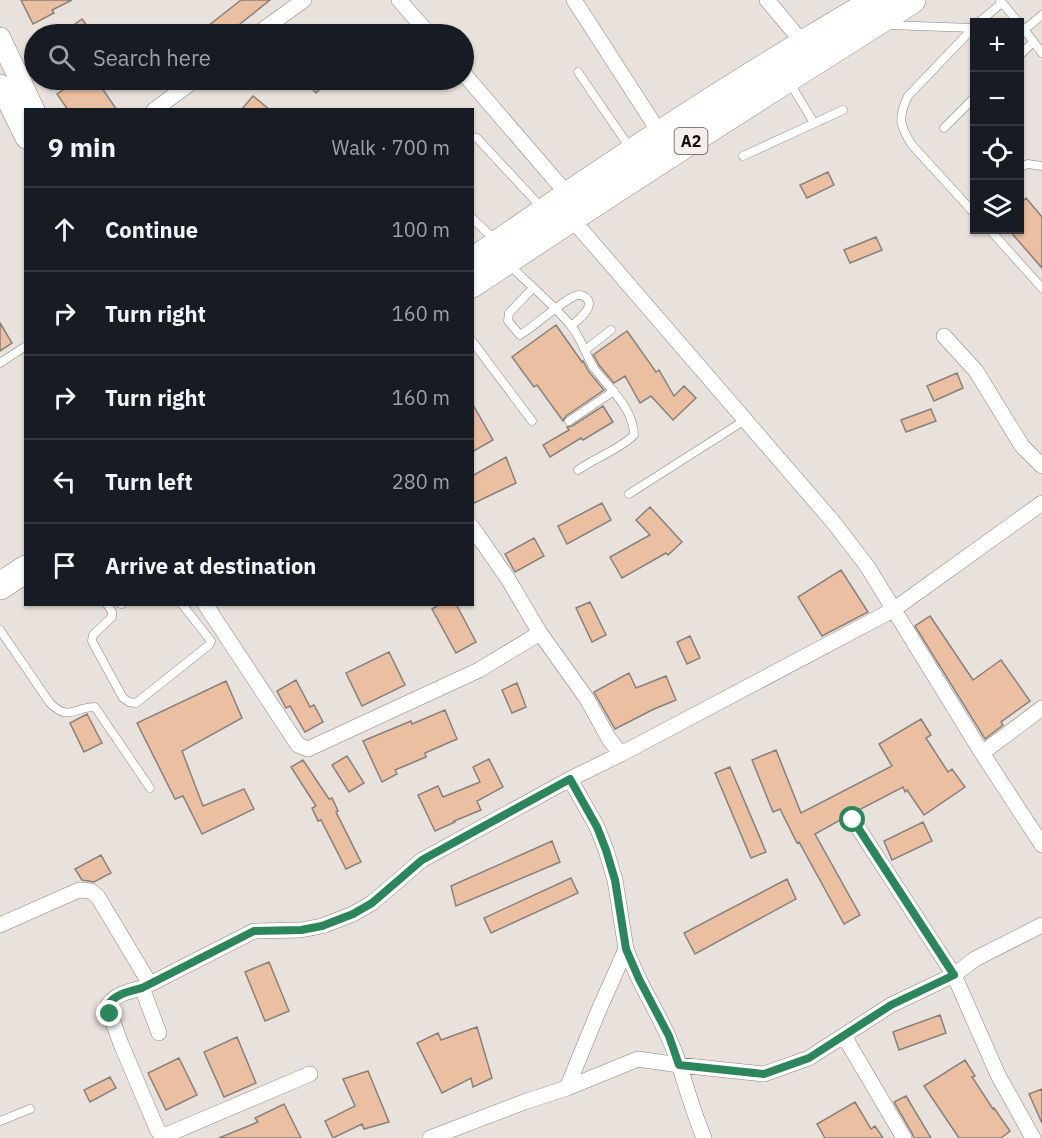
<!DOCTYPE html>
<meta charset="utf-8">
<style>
body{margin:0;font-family:"IBM Plex Sans",sans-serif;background:#20242c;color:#f1f3f6}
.controls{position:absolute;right:18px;top:18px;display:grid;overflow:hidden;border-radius:0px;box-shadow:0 2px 4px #0004}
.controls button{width:54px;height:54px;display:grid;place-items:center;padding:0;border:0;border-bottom:2px solid #363941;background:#171b24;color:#f1f3f6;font:30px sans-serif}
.stop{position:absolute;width:18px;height:18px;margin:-14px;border:4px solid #2d865b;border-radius:50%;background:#fff}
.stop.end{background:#2d865b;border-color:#fff;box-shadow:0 2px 6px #0008}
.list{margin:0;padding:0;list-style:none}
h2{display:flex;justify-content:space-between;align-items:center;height:78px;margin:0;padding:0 24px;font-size:26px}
h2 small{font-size:20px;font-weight:400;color:#9ea1a6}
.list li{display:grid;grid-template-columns:39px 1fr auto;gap:18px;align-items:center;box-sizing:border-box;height:84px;padding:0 24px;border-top:2px solid #363941}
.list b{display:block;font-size:22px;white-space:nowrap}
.list em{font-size:20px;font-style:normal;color:#9ea1a6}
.icon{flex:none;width:33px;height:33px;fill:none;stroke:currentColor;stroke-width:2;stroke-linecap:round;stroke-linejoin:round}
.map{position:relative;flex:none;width:1042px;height:1138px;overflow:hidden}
.search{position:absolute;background:#171b24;box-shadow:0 2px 4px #0004;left:24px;top:24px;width:450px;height:66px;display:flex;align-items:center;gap:15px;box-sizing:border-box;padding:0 21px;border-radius:33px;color:#9ea1a6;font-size:22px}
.panel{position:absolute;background:#171b24;box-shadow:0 2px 4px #0004;left:24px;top:108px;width:450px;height:498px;border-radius:0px}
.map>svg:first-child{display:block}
.building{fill:#ebc0a2;stroke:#88807b;stroke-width:1.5}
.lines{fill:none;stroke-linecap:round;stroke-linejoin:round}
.lane-casing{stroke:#8b847e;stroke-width:9}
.street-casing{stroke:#8b847e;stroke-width:16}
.secondary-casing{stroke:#8b847e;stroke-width:22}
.highway-casing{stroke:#8b847e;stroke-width:28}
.lane{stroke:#fff;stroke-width:8}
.street{stroke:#fff;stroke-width:15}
.secondary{stroke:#fff;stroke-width:21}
.highway{stroke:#fff;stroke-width:27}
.route{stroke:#2d865b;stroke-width:8}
.labels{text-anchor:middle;stroke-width:6;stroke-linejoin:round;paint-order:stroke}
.shield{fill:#f6eee8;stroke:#57534f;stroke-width:1.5}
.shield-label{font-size:16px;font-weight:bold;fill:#13100e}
</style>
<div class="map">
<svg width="1042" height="1138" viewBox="0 0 1042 1138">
<rect width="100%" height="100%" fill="#e9e1db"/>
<path class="building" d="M21,0H72L52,10L54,13L33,24Z
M241,0H270L240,24L244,28L236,34H198Z
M82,19L93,34H61Z
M78,80H112L101,87L117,110H68L57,94Z
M304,80H330L316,93Z
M253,96L270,110H241Z
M828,172L834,185L807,198L800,185Z
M1026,198L1042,217V268L1009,230H1020V204Z
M876,237L882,250L850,263L844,250Z
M0,323L12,343L0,351Z
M556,325L582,362L583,361L589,372L604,390L566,416L563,421L537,385L534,387L512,357Z
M627,331L656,372L659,370L674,396L684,386L696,398L673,420L651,396L640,403L625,376L614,383L599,365L594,356L593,355Z
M957,373L963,388L934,401L927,386Z
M472,403L493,440L472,452Z
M603,406L613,422L583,440L581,438L550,457L543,445L569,430L567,427L572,426Z
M931,409L936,421L906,432L901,420Z
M506,457L516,483L472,504V476Z
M602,503L611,520L567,544L558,526Z
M650,507L682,542L668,555L666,553L622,578L610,557L650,535L636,520Z
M534,538L544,556L515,572L505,554Z
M841,570L868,612L822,636L798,597Z
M590,602L606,635L592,642L576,608Z
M440,604H456L476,642L456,653L432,609Z
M930,616L973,680L1001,660L1030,701L1001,722L1003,725L985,739L915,626Z
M690,636L700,658L687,664L677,642Z
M389,652L405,685L362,706L346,673Z
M629,673L636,688L666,676L676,700L654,709L615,729L594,692Z
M296,680L310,707L314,705L323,722L305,732L290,706L286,708L277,691Z
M226,681L242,718L182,751L203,806L244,789L254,809L202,834L183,796L175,799L137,723Z
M517,683L526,707L512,713L502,690Z
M445,710L457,739L425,753L426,757L395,770L397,774L382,782L363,741L411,721L412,724Z
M87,714L102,743L84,752L70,723Z
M921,719L931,735L926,738L948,772L952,769L965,787L924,815L907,790L905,792L903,787L857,811L853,810L848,812L844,818L815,834L860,915L844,924L799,842L797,843L780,809L773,812L752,760L776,750L801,813L892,766L879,744Z
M347,756L364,783L349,792L332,765Z
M489,759L503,787L477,801L481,810L454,821L455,822L435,831L418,795L438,786L443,797L480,782L473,767Z
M303,760L329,799L332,798L338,811L336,812L361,862L346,869L321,820L318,821L312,808L316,806L291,767Z
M730,767L766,852L751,858L715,773Z
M923,822L932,841L892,860L884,841Z
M552,841L560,862L456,906L451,886Z
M101,855L111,873L94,882L82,880L75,869Z
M571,878L578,893L491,933L484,918Z
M787,879L796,899L695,954L684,933Z
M269,962L289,1011L265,1021L245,972Z
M940,1015L946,1033L899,1050L893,1032Z
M477,1027L492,1078L473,1087L471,1078L442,1093L417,1043L438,1033L441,1040Z
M237,1037L256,1083L224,1097L204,1052Z
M179,1058L197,1095L166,1110L148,1073Z
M965,1060L975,1076L972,1077L993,1109L994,1108L1010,1131L1001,1138H959L924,1086Z
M368,1071L389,1122L364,1129L362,1124L333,1138L325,1121L355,1106L343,1079Z
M110,1077L116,1088L90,1102L84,1090Z
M1042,1089V1123L1029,1094Z
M906,1096L931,1138H914L912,1133L894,1102Z
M855,1102L871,1129L875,1126L883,1138H825L817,1124Z
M284,1104L301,1138H219L258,1122L255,1118Z"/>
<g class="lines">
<g class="lane-casing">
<path id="lane" d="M1000,0L1018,22
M979,22L1002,3
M1020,24L1042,53
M888,25L973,28
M974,27L908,96C898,117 899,125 912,145L974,213
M1024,30L1042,15
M1020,55L1033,42
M578,72L630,148
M790,83L814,123
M944,128L974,98
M472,137L477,138L542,208
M743,156L843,110
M1020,167L1028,164L1042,166
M472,218L495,240
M990,230L1042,288
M509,265C530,285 554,305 572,327C582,340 586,356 594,368C610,390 633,407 634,435C619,450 596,457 578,470
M533,288L509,313L508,321L520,335C533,328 568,295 579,295C582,295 586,297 588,300C593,309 577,321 571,326
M472,341L532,421
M585,350L611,330
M0,363L26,346
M569,421L614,391
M629,494L745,420
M107,604L112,612V617L93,635L92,641L123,698L129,702L136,703L209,645L211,641L207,636L182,604
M121,604H122
M0,630L50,703C69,722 74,707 95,707L150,788
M0,1121L30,1109"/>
</g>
<g class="street-casing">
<path id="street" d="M399,0L429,34
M574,0L661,135
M767,0L803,43
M257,34L304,0
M464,74L569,196
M154,110L195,80
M571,218L834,523L867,566L982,753L1042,845
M944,336L976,371L1022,446L1042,466
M472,527L508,579L540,633L587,699L609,739L621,754
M205,604L298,745L308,749L479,670L540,633
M982,753L1042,708
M0,925L79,890L91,891L98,897L150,984
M626,949C630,959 634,969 639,979C653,1008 670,1034 679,1065L764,1074L809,1058L891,1005L954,975L853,820
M142,988L159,1033
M844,1036L904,1138
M310,1074L171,1133L161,1135L157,1129L121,1044L110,1014L108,1005C115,994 130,991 142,988L254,931L301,930L322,926L353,914L372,903L422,860L570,779L621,754L893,610L1042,503
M567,1088L598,1012L626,949L615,880L606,850L597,827L570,779
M430,1138L524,1102L567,1088L638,1059L679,1065C687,1089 694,1114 704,1138
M1033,1138L998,1075L954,975L975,959L1042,925"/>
</g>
<g class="secondary-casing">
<path id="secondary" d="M0,38L34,110
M0,85L26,138"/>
</g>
<g class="highway-casing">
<path id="highway" d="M472,262C603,169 738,81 877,0
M472,284C617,187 764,93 912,0
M0,586L26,569"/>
</g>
<use href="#lane" class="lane"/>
<use href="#street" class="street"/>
<use href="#secondary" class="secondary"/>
<use href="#highway" class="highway"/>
</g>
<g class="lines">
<path class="route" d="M110,1014L108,1005C115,994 130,991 142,988L254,931L301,930L322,926L353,914L372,903L422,860L570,779L597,827L606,850L615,880L626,949L639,979L669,1036L679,1065L764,1074L809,1058L891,1005L954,975L853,820"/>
</g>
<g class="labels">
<rect class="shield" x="674.5" y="128" width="33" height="26" rx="4.5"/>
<g class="shield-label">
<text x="691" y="147">A2</text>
</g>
</g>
</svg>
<div class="controls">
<button>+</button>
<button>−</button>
<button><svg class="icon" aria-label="locate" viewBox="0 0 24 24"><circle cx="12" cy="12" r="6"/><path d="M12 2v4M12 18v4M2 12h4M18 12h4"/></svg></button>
<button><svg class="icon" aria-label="layers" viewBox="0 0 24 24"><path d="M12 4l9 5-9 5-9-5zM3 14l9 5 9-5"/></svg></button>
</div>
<div class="stop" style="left:853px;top:820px"></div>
<div class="stop end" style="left:110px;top:1014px"></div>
<div class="search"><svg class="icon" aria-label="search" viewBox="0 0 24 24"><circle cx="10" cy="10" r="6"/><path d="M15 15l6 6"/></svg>Search here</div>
<section class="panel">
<h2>9 min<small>Walk · 700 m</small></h2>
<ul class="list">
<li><svg class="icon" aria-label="ahead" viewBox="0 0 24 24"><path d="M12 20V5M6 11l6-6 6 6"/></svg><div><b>Continue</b></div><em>100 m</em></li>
<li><svg class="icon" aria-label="right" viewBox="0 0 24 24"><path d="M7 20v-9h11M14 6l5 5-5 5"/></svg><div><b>Turn right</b></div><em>160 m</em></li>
<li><svg class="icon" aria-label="right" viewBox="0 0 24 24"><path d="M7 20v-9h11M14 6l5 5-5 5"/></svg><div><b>Turn right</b></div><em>160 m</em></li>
<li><svg class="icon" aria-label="left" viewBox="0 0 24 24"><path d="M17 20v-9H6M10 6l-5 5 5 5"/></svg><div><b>Turn left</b></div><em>280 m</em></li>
<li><svg class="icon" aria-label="arrive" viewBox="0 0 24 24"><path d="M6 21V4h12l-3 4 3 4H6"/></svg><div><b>Arrive at destination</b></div></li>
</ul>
</section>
</div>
